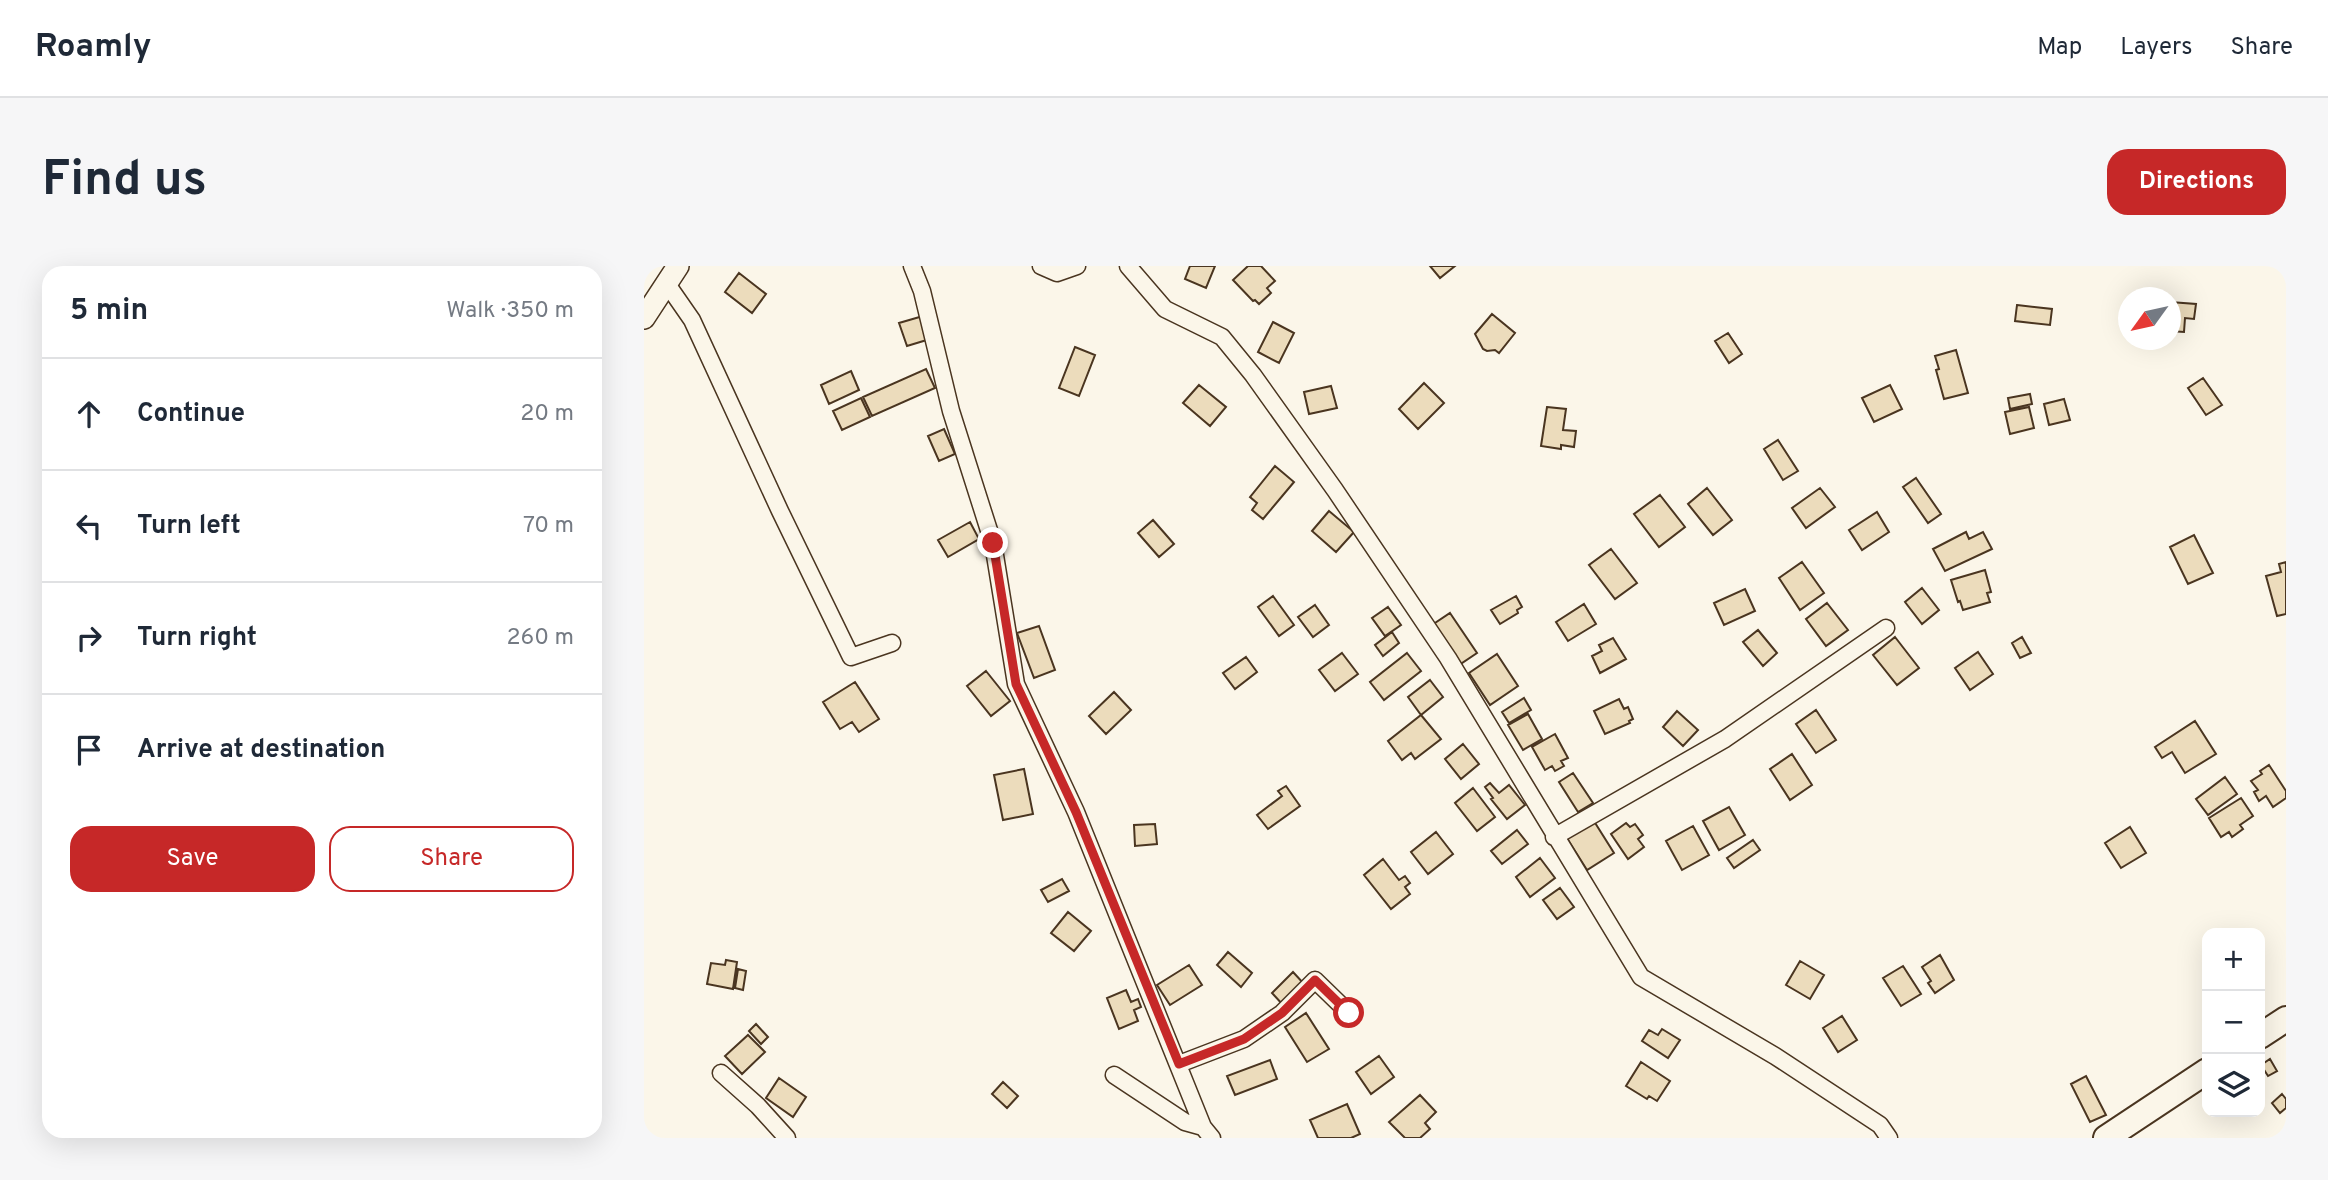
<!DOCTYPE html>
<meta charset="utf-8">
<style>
body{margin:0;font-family:Overpass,sans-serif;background:#f6f6f7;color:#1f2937}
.controls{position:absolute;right:21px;bottom:21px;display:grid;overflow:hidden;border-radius:14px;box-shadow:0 7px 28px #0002}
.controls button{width:63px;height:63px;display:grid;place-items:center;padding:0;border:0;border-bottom:2px solid #e0e1e3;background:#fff;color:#1f2937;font:35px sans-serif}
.compass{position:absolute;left:1474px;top:21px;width:63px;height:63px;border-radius:50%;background:#fff;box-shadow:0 7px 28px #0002;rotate:237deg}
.stop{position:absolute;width:21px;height:21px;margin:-16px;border:5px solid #c62828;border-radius:50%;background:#fff}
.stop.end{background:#c62828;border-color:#fff;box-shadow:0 2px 7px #0008}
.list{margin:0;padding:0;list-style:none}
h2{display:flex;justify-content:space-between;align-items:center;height:91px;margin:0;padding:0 28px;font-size:30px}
h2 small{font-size:23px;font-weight:400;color:#747a83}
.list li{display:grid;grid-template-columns:46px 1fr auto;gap:21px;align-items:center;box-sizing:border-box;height:112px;padding:0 28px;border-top:2px solid #e0e1e3}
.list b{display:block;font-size:26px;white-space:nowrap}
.list em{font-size:23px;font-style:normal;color:#747a83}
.actions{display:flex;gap:14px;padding:21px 28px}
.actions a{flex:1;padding:16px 0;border:2px solid #c62828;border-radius:21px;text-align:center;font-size:24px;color:#c62828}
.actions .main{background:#c62828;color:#fff}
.icon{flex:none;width:38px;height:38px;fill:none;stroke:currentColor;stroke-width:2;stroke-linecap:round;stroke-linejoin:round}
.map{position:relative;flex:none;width:1642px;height:872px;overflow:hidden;border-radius:21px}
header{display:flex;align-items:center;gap:42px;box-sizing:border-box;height:98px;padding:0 35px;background:#fff;border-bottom:2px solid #e0e1e3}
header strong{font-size:33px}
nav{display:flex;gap:38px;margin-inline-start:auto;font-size:24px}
.intro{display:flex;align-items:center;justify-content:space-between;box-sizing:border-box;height:168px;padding:0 42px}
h1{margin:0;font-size:49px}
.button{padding:18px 32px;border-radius:21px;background:#c62828;color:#fff;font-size:24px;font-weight:700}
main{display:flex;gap:42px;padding:0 42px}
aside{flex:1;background:#fff;border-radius:21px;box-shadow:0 7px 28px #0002}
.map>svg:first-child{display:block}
.building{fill:#ecdcbc;stroke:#4a3520;stroke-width:2}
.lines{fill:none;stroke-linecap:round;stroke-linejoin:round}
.minor-casing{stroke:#4a3520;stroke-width:19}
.major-casing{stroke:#4a3520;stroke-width:24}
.highway-casing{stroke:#4a3520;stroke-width:28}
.minor{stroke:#fbf6e9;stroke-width:16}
.major{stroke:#fbf6e9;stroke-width:21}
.highway{stroke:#fbf6e9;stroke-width:24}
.route{stroke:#c62828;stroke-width:9}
</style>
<header>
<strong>Roamly</strong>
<nav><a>Map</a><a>Layers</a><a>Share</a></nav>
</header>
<div class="intro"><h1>Find us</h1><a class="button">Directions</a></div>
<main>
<aside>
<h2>5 min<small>Walk · 350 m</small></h2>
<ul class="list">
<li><svg class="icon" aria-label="ahead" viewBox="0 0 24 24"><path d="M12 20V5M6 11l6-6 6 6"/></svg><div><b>Continue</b></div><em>20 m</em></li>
<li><svg class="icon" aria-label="left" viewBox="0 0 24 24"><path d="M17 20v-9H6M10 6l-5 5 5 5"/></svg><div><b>Turn left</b></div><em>70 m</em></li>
<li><svg class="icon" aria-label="right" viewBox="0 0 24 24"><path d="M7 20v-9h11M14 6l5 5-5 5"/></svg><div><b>Turn right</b></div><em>260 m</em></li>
<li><svg class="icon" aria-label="arrive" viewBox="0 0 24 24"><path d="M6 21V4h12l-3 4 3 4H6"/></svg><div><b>Arrive at destination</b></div></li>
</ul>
<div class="actions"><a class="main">Save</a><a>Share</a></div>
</aside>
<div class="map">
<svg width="1642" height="872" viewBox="0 0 1642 872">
<rect width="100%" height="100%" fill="#fbf6e9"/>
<path class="building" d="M546,0H571L562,22L541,13Z
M604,0H617L631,15L623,22L627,27L615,38L611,34L609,35L589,14Z
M786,0H811L796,12Z
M95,7L122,28L108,47L81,26Z
M1526,36L1552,38L1550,53L1541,52L1540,66L1526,65Z
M1373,39L1408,43L1406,59L1371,55Z
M848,48L871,67L855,87L851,84L843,85L839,83L831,68Z
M279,50L286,73L263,80L255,57Z
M629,56L650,67L635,97L614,86Z
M1084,67L1098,88L1085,97L1071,75Z
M431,81L451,89L435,130L415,122Z
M1312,84L1324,127L1300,133L1292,104L1295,103L1291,90Z
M282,103L291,122L228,150L219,131Z
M207,105L215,124L185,138L177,119Z
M1559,112L1578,139L1562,149L1544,122Z
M780,117L800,137L774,163L755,143Z
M555,119L582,141L566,160L539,137Z
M1246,119L1258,143L1230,156L1218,132Z
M687,120L693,142L665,148L660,126Z
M1386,128L1388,138L1366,143L1364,132Z
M217,132L226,151L198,164L189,145Z
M1420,133L1426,154L1405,159L1400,138Z
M903,141L922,143L919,164L932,165L930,181L917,179V183L897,180Z
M1385,141L1390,162L1366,168L1361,146Z
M300,163L311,188L295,195L284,170Z
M1134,174L1154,205L1139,214L1120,183Z
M631,200L650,216L619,253L608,244L613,237L606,231Z
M1272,212L1297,248L1284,257L1259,221Z
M1063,222L1088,254L1069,269L1044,238Z
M1176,222L1191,241L1162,262L1148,242Z
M1016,229L1041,261L1015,281L990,248Z
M685,245L710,266L692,286L668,265Z
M1233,246L1245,266L1218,284L1205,264Z
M509,254L530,278L515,291L494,267Z
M326,256L335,273L304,291L294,274Z
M1322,266L1325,273L1339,266L1348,283L1301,305L1289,283Z
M1550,269L1569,307L1544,318L1526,281Z
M967,283L993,317L971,333L945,299Z
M1158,296L1180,327L1156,344L1135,312Z
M1642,296V348L1633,350L1622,310L1637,306L1635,298Z
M1341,304L1347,326L1343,327L1346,336L1319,344L1316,335L1314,336L1307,314Z
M1278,322L1295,344L1278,358L1261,336Z
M1101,323L1111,345L1080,359L1070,337Z
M629,330L650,359L635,370L614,341Z
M872,330L878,341L873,344L874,347L856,358L847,344Z
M1183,337L1204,364L1182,380L1162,353Z
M940,338L952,358L924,375L912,356Z
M671,339L685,359L669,371L654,351Z
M744,341L757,359L741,370L728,352Z
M806,347L833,387L815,399L788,359Z
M395,360L411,404L390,412L373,367Z
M1114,364L1133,387L1119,400L1099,376Z
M748,366L755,377L739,390L731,379Z
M1251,371L1275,402L1253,419L1229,389Z
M1378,371L1387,387L1376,392L1368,377Z
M969,372L982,393L956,407L948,390L958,385L955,379Z
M1334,386L1349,408L1326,424L1311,402Z
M698,387L714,408L691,425L675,404Z
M763,387L777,405L740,434L726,416Z
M853,388L874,420L846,439L825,407Z
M602,391L613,406L591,423L579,407Z
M342,405L366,435L347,450L323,420Z
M786,414L799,431L777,449L764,431Z
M211,416L235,453L215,466L208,456L196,463L179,436Z
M470,426L487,444L462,468L445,450Z
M880,432L887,444L865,457L858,446Z
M975,433L980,443L984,441L989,453L985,455L986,457L961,468L950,445Z
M1172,444L1192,474L1172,487L1152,458Z
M1033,445L1054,464L1039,480L1019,461Z
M884,448L898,473L879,484L864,459Z
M777,449L797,473L771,493L767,487L758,494L744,475Z
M1551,455L1572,488L1541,507L1528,486L1518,492L1511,481Z
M911,468L924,492L917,495L920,500L911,505L908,500L901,504L888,481Z
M819,478L835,498L817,513L801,493Z
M1148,488L1168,519L1146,534L1126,503Z
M1625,499L1642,525V532L1629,541L1622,530L1615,535L1610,526L1614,524L1607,515L1618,508L1616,505Z
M380,503L389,548L359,554L350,509Z
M929,507L949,537L934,546L915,516Z
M1581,511L1593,528L1564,549L1552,533Z
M846,517L855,527L865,519L881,539L863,553L847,533L849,532L841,521Z
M642,520L656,540L624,563L613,549L638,530L634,525Z
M829,522L851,551L833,565L811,537Z
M1597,532L1609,550L1596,559L1599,563L1588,571L1585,566L1577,571L1565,552Z
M1085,541L1101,569L1075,584L1059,555Z
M948,552L970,587L943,604L921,569Z
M982,557L986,561L991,558L999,569L994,573L1000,581L984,593L967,568Z
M511,558L513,578L491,580L490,559Z
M1049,560L1065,589L1038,604L1022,575Z
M1486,561L1502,587L1477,602L1461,577Z
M873,564L884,578L858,598L847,585Z
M792,566L809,588L784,608L767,586Z
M1109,574L1116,584L1090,602L1083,592Z
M896,592L911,612L886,631L872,611Z
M739,593L755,614L761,610L766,617L761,621L766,628L747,643L720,609Z
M418,613L425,625L404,636L397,624Z
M916,622L930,641L913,653L899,634Z
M424,646L447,665L430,685L407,667Z
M584,686L608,707L597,721L573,699Z
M1296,689L1310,714L1291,727L1284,717L1287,715L1278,701Z
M82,694L93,696L89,723L63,718L67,697L81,699Z
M1156,695L1180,709L1166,733L1142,719Z
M545,699L558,719L526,739L513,719Z
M1259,700L1277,728L1257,740L1239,712Z
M94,703L102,705L99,724L91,722Z
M649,706L661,719L640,740L628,727Z
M482,724L487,736L494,733L497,741L490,744L494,755L475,763L463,732Z
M662,747L685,783L663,796L641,761Z
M1198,750L1213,774L1194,786L1179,762Z
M112,758L124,771L117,778L105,765Z
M1018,763L1036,774L1024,792L998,775L1005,764L1014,769Z
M104,769L121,786L98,808L81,790Z
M735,790L750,811L727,828L712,806Z
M1626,793L1633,805L1624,810L1617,799Z
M626,794L633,813L591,829L583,810Z
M997,796L1026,815L1013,835L1005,830L1003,833L982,820Z
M1442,810L1462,849L1446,856L1427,818Z
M135,812L162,831L149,851L122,832Z
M359,816L374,830L363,842L348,828Z
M1638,828L1642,833V842L1636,847L1628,837Z
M776,829L792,846L781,857L786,863L776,872H761L745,856Z
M703,838L716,868L707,872H674L666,854Z"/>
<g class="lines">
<g class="minor-casing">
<path id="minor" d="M268,0L278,25L307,145L349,277L372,418L432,546L559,861L568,872
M397,0L413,7L433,0
M484,0L521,43L578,71L609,109L691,224L804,392L997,711L1131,790L1236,859L1245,872
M23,18L48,54L136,245L207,391L248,377
M910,571L1081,473L1242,362
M535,798L600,773L638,747L671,714L705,747
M77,807L114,840L143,872
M470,809L541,856L559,861"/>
</g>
<g class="major-casing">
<path id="major" d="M0,52L34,0"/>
</g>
<g class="highway-casing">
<path id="highway" d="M1616,770L1642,753
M1462,872L1563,805"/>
</g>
<use href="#minor" class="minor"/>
<use href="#major" class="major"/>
<use href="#highway" class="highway"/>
</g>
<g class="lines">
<path class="route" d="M349,277L372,418L432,546L535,798L600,773L638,747L671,714L705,747"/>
</g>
</svg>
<div class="controls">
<button>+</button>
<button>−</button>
<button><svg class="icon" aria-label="layers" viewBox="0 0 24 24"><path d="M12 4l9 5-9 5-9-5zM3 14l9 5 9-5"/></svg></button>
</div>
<svg class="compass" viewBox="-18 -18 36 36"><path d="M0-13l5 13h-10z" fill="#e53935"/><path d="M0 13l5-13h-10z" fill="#747a83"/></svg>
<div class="stop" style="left:705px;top:747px"></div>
<div class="stop end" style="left:349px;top:277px"></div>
</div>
</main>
